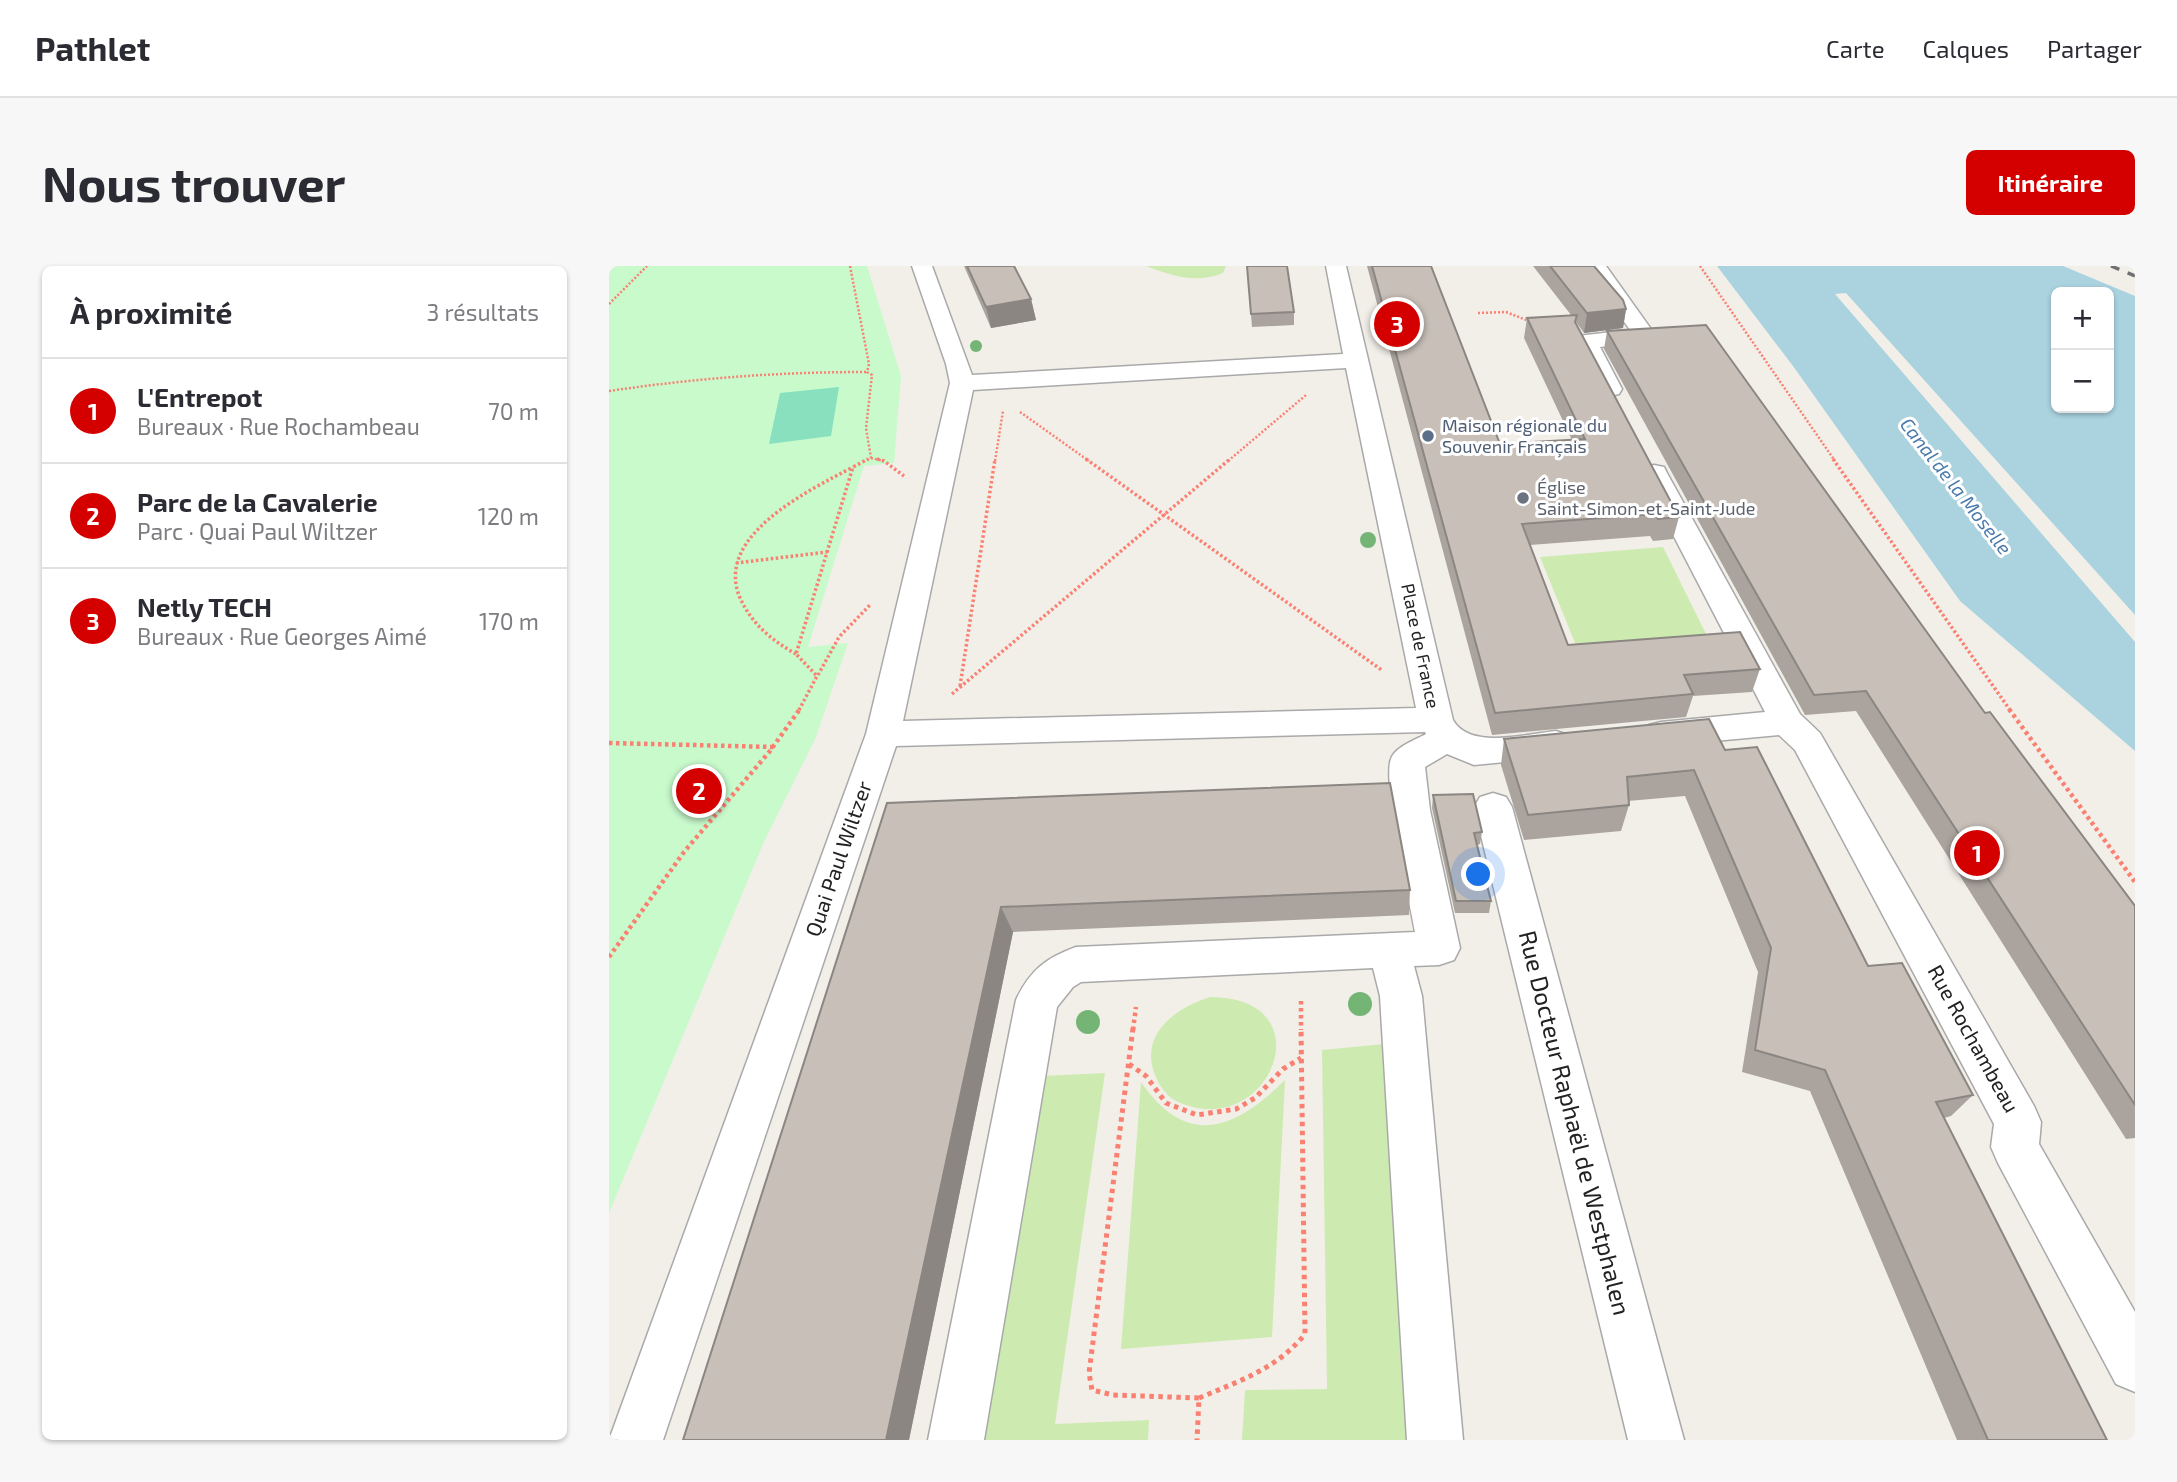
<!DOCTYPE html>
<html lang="fr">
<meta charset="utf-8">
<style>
body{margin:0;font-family:"Exo 2",sans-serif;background:#f7f7f7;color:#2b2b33}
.controls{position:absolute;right:21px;top:21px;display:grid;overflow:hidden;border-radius:10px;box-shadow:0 2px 5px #0004}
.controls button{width:63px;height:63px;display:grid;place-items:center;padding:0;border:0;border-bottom:2px solid #e1e1e2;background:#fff;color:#2b2b33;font:35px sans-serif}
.you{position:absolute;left:870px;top:609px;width:24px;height:24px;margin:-18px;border:5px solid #fff;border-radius:50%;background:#1a73e8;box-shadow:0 0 0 10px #1a73e833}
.badge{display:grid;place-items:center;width:46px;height:46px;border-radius:50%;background:#d40000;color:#fff;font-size:23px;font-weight:700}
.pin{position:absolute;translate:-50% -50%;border:4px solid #fff;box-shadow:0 2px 7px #0006}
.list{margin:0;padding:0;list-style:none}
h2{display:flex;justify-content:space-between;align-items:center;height:91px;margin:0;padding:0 28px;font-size:30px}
h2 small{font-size:23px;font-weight:400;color:#7c7c81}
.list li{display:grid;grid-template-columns:46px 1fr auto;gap:21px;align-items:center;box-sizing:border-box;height:105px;padding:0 28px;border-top:2px solid #e1e1e2}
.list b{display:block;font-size:26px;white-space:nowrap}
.list p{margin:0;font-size:23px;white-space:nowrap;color:#7c7c81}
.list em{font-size:23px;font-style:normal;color:#7c7c81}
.map{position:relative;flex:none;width:1526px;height:1174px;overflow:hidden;border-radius:10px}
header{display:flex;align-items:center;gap:42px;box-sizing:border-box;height:98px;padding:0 35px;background:#fff;border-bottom:2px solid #e1e1e2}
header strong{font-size:33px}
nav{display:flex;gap:38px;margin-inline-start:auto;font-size:24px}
.intro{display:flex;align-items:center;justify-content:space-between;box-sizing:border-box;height:168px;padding:0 42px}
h1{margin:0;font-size:49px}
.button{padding:18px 32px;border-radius:10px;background:#d40000;color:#fff;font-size:24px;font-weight:700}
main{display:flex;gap:42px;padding:0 42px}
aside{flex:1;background:#fff;border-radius:10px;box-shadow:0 2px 5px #0004}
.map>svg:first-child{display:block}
.grass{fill:#cdebb0}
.park{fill:#c8facc}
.pitch{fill:#88e0be}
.water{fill:#aad3df;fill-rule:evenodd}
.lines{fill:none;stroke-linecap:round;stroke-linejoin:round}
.minor-casing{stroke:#a9a9a9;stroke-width:3}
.path-far3{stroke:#fa8072;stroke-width:2.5;stroke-dasharray:2 2;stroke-linecap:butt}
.path-far2{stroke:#fa8072;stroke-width:3.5;stroke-dasharray:2.5 2.5;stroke-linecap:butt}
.path-far1{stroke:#fa8072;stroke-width:4.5;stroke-dasharray:3.5 3.5;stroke-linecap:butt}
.path{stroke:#fa8072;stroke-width:5;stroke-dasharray:4.5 4.5;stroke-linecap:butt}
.minor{fill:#fff;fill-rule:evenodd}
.rail{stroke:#707070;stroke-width:3.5;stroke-dasharray:9 9;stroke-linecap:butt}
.tree{fill:#74b475}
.wall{fill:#aba49e}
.shaded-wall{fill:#8b8681}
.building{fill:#c7bfb8;stroke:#8b8681;stroke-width:2}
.service-dot{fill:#5c6f8a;stroke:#fff;stroke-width:2.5}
.worship-dot{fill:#6b7280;stroke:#fff;stroke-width:2.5}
.labels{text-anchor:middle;stroke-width:6;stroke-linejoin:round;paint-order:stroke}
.far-service-label{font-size:18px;fill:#4e5e75;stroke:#fff;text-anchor:start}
.far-worship-label{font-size:18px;fill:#5b616d;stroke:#fff;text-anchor:start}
.far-street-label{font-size:18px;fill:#222;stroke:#fff}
.far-water-label{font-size:19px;font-style:italic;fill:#4a7aab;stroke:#fff}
.street-label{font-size:21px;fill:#222;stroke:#fff}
.near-street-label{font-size:24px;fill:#222;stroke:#fff}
</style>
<header>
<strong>Pathlet</strong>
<nav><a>Carte</a><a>Calques</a><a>Partager</a></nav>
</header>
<div class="intro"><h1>Nous trouver</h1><a class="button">Itinéraire</a></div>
<main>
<aside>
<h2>À proximité<small>3 résultats</small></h2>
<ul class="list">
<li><span class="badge">1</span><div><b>L'Entrepot</b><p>Bureaux · Rue Rochambeau</p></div><em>70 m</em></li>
<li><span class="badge">2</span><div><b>Parc de la Cavalerie</b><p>Parc · Quai Paul Wiltzer</p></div><em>120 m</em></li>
<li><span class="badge">3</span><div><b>Netly TECH</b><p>Bureaux · Rue Georges Aimé</p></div><em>170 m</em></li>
</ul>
</aside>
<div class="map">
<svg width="1526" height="1174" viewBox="0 0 1526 1174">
<rect width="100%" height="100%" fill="#f2efe9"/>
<path class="grass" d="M537,0H617L614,7C586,18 564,10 537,0Z
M1054,281L1104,382L973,394L931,291Z
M602,731C720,732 659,879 567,835C556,829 549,818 545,806C531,767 569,740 602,731Z
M785,777L807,1174H633L636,1124L718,1123L713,784Z
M496,807L446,1158L540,1154L539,1174H370L432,810Z
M676,814L663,1071L512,1083L532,816C578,883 626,864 676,814Z"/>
<path class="park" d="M0,0H258L292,110L285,197L255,200L199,381L239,377L207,471L154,578L0,947Z"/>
<path class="pitch" d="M230,121L222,170L160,178L171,127Z"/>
<path class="water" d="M1108,0H1454L1526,30V349L1237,27L1226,28L1526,376V485L1351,335L1184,100ZM1447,26H1500V142H1447Z"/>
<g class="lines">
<g class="minor-casing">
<path id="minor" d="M303,0H323L363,109L734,88L717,0H737L844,454C861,484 917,468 947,465L959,469L965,478L959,487L947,491L865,499L838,488L816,501L821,544L851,682L845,694L830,699L805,700L813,730L854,1174H798L771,730L764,702L472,716L464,721L448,741L375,1174H319L407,734C421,704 437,692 467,681L806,666C801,636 773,515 782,493C786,481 806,474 817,468L816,466L287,480L54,1174H0L257,468L341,117L337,98ZM737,102L807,442L294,455L364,124Z
M976,0H997L1047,70L1044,75L991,81L1013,123L1010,128L1001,130L992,128L989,123L965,75L968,70L1021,64Z
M1045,199L1055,201L1058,207L1191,448L1211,467L1425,840L1432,856L1430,878L1526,1046V1126L1507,1118L1389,897L1382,881L1385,858L1186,484L1170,469L1052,480L1040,477L1035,468L1040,459L1052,456L1156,446L1032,207L1035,201Z
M884,527L897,531L903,541L1075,1174H1019L865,541L871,531Z"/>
</g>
<path class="path-far3" d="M241,0L260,98L258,106L263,109L257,162L262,192L256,195
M1091,0L1226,195
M0,38L38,0
M869,47L897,46L922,56
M0,125C89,112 168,106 258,106
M411,146L480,195
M262,192L275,195
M386,195L394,145
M619,195L697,129"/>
<path class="path-far2" d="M268,193L275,195L295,210
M477,193L774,405
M1224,193L1401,444
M127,297L218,286
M187,388C164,375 145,360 133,336C100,272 199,225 244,201
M209,409L230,371L261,339
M351,420L386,193
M343,428L621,193
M190,444L208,410L187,388L244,201L259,193"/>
<path class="path-far1" d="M1400,443L1526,616
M0,477L165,481
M0,691L75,586L161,485L191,443
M692,735V764
M524,764L527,741"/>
<path class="path" d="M524,762L480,1107L483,1124L504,1129L590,1132L588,1174
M520,798L537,810L557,837L588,849L627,843L646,832L674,803L692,792
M590,1132C630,1115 668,1103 696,1068L692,762"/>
<use href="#minor" class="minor"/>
<path class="rail" d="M1502,0L1526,10"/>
</g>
<g class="tree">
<circle cx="367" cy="80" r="6"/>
<circle cx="759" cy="274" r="8"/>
<circle cx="751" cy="738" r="12"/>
<circle cx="479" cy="756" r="12"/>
</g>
<path class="wall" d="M355,0H405L422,33L427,54L382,62Z
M638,0L685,46V59L643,61Z
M758,0H822L891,178L963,174L915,72L918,52L962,49L924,0H985L1017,43L1014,62L975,67L967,56V58L1070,251L1064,273L1044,275L1041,270L921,279L959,379L1151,403L1143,426L1084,430L1077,451L883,469Z
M998,65L1376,447L1526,640V872L1517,873L1247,445L1196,449L995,83Z
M895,473L1116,484L1259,700L1364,829L1342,850L1335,852L1498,1174H1348L1201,825L1133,806L1149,706L1076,530L1019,535L1020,539L1012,565L915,574L892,499Z
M824,529L873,566L871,578L868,579L882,635L880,647H846L823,542Z
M278,537L801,624L800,649L404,666L300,1174H74Z"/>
<path class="shaded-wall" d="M422,33L427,54L382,62L377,41Z
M1017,43L1014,62L975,67L978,47Z
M392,641L404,666L300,1174H277Z"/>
<path class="building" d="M358,0H405L422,33L377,41Z
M638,0H678L685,46L642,48Z
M763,0H822L891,178L976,173L918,52L968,49L966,56L1070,251L1049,253L1046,248L913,258L959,379L1131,366L1151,403L1075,409L1084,428L886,447Z
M941,0H985L1014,34L1017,43L978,47Z
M1097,59L1376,447L1381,446L1526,640V839L1257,425L1205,429L998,65Z
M1100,453L1116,484L1148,481L1259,700L1293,697L1364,829L1327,836L1498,1174H1379L1216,804L1146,784L1162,682L1085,504L1018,511L1020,539L919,549L895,473Z
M781,517L801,624L392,641L277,1174H74L278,537Z
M864,528L873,566L865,567L882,635H847L824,529Z"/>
<circle class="service-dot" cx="819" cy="170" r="7"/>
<circle class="worship-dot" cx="914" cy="232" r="7"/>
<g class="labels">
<g class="far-service-label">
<text x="833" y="166">Maison régionale du<tspan x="833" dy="21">Souvenir Français</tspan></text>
</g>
<g class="far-worship-label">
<text x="928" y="228">Église<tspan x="928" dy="21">Saint-Simon-et-Saint-Jude</tspan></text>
</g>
<g class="far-street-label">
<text transform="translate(811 380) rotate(78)" y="6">Place de France</text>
</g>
<g class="far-water-label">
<text transform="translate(1347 220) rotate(52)" y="7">Canal de la Moselle</text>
</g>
<g class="street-label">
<text transform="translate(230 593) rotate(-71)" y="7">Quai Paul Wiltzer</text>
<text transform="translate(1364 773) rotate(61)" y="7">Rue Rochambeau</text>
</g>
<g class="near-street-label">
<text transform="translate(965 857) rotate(76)" y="8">Rue Docteur Raphaël de Westphalen</text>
</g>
</g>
</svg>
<div class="controls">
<button>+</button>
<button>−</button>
</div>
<div class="you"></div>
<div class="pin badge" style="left:1368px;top:587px">1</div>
<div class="pin badge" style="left:90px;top:525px">2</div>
<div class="pin badge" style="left:788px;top:58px">3</div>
</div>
</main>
